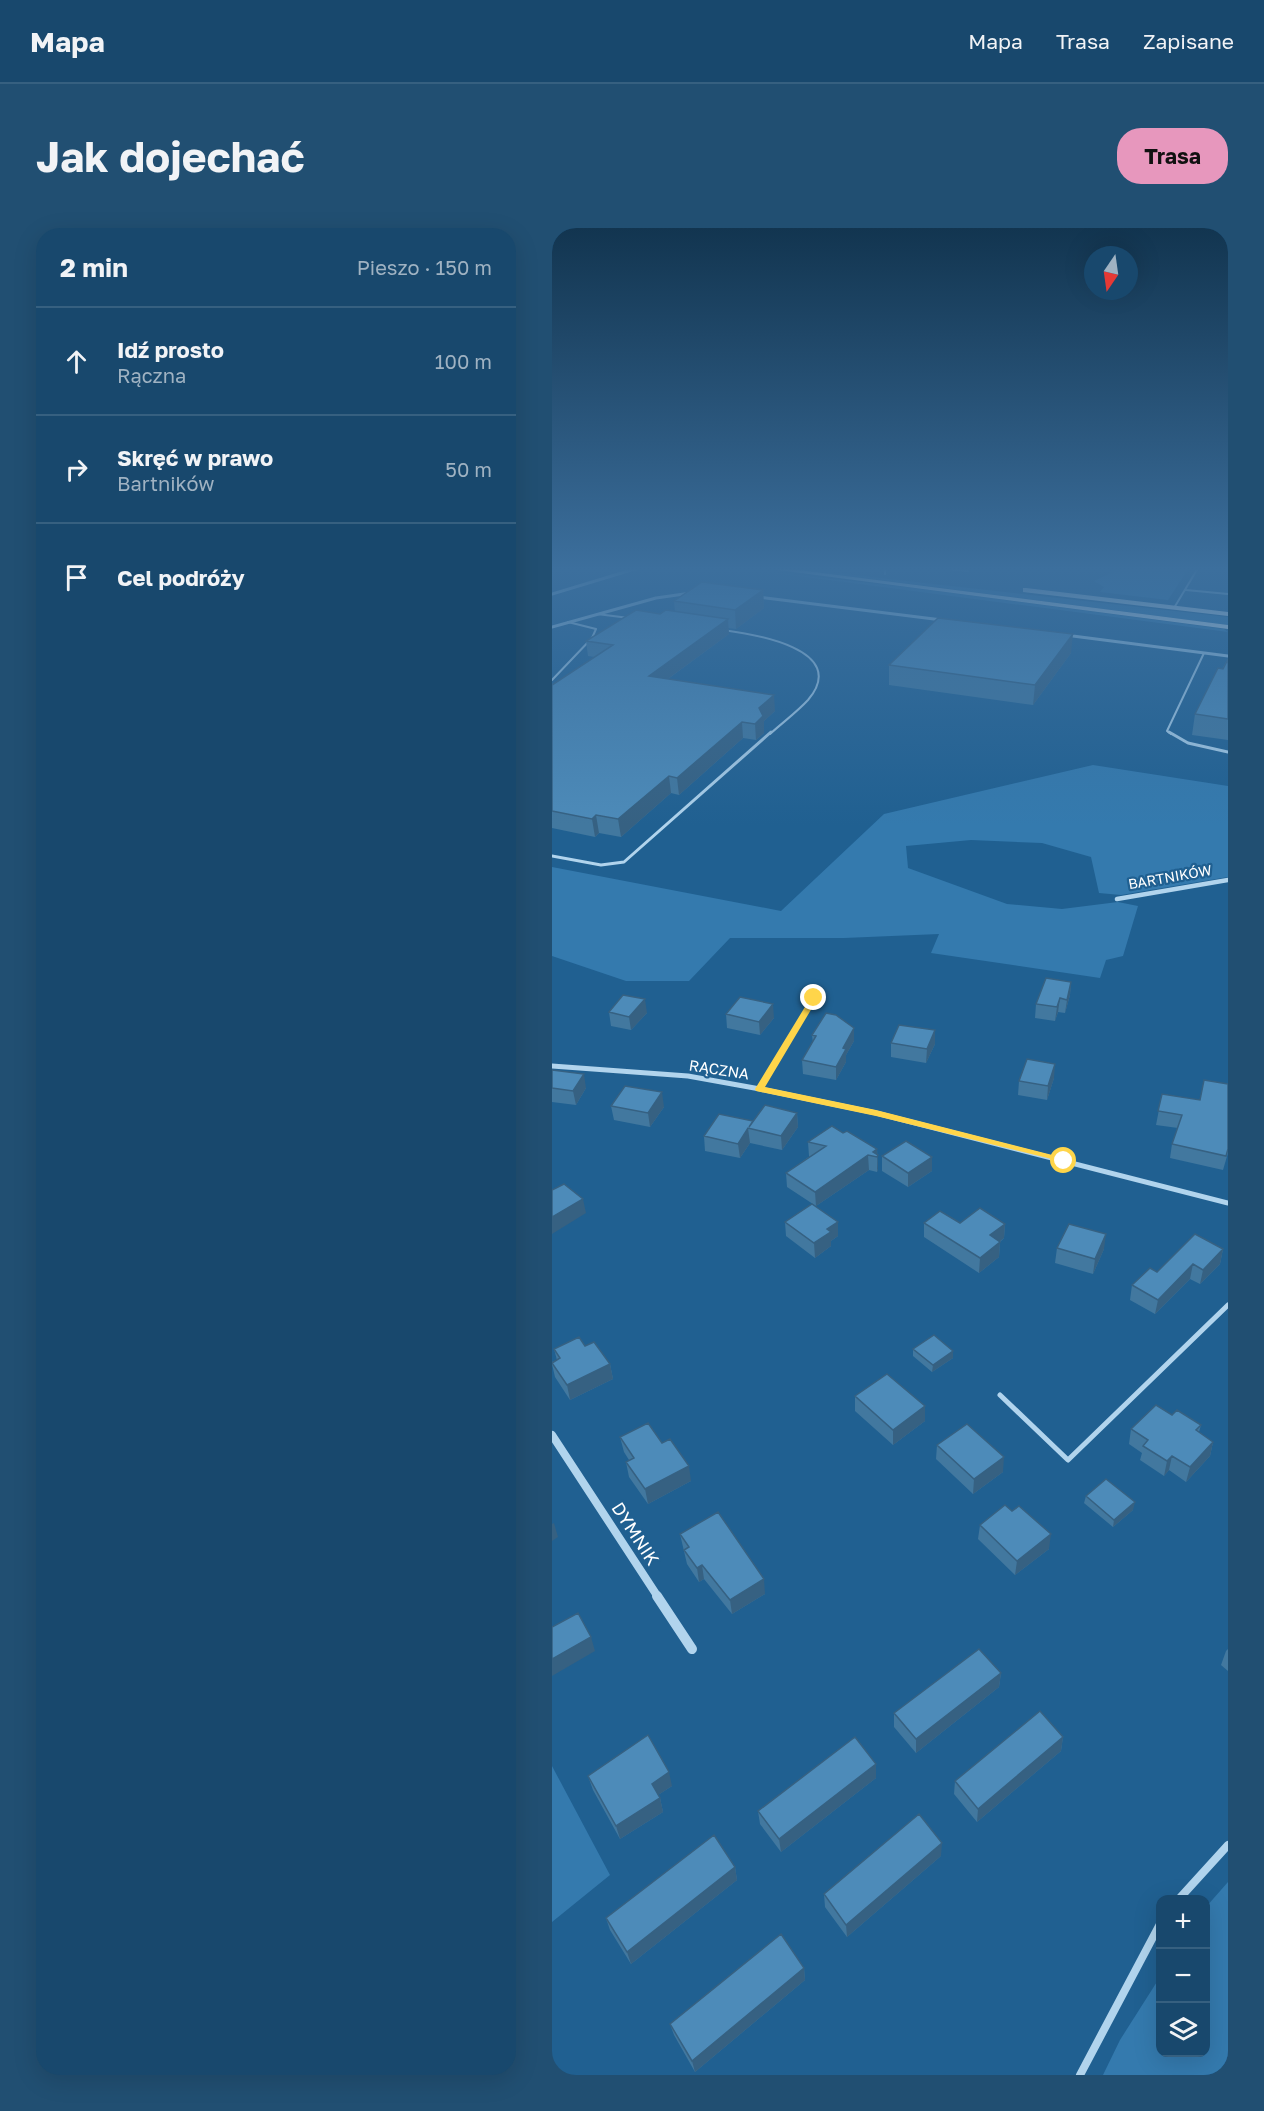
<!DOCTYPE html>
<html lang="pl">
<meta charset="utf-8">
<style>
body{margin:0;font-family:"Golos Text",sans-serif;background:#214f72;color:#f1f3f6}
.controls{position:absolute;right:18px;bottom:18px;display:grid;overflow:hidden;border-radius:12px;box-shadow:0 6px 24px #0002}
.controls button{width:54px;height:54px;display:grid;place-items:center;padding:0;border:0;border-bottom:2px solid #366080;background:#18486d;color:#f1f3f6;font:30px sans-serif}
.compass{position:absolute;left:532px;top:18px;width:54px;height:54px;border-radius:50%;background:#18486d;box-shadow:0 6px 24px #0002;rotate:193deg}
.stop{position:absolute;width:18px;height:18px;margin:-14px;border:4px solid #ffd54a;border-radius:50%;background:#fff}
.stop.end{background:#ffd54a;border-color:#fff;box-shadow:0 2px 6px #0008}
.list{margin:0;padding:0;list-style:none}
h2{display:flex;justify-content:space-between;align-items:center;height:78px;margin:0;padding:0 24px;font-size:26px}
h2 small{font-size:20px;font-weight:400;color:#9fb2c2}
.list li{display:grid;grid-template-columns:39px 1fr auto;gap:18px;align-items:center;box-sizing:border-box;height:108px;padding:0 24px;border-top:2px solid #366080}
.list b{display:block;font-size:22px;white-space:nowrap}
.list p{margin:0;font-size:20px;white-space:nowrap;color:#9fb2c2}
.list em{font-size:20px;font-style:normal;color:#9fb2c2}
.icon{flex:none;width:33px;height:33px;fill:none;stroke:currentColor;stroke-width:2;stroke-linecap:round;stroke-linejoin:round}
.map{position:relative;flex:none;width:676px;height:1847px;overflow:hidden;border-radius:24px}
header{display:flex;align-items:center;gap:36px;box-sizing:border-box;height:84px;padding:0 30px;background:#18486d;border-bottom:2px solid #366080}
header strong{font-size:28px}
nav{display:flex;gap:33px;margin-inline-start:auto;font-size:21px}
.intro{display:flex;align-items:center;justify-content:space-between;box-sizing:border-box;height:144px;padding:0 36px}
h1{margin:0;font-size:42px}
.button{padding:15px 27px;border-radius:24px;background:#e797bd;color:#111;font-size:21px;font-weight:700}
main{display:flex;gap:36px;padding:0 36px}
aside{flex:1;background:#18486d;border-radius:24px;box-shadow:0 6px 24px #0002}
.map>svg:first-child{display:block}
.green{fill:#347aae}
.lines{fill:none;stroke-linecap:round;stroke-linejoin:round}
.service-far3{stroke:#b1d4ed;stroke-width:2}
.service-far2{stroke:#b1d4ed;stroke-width:3}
.service-far1{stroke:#b1d4ed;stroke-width:5}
.service{stroke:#b1d4ed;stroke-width:8}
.minor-far4{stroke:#b1d4ed;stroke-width:3}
.minor-far3{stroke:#b1d4ed;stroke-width:4.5}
.minor-far2{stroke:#b1d4ed;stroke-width:5}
.minor-far1{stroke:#b1d4ed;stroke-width:8}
.minor{stroke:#b1d4ed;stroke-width:10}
.primary{fill:#f7fbff;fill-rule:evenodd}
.wall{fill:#42789f}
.shaded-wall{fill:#366182}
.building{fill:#4d8bb9;stroke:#366182;stroke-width:1.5}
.route{fill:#ffd54a}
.labels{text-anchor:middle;stroke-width:4.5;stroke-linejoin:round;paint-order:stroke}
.far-street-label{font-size:14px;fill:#fff;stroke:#206091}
.street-label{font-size:15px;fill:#fff;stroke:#206091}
.near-street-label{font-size:18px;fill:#fff;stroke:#206091}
</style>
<header>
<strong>Mapa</strong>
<nav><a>Mapa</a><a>Trasa</a><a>Zapisane</a></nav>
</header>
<div class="intro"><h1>Jak dojechać</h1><a class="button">Trasa</a></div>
<main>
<aside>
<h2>2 min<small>Pieszo · 150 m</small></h2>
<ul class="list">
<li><svg class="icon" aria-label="ahead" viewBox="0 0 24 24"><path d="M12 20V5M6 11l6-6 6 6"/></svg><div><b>Idź prosto</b><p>Rączna</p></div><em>100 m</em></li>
<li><svg class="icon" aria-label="right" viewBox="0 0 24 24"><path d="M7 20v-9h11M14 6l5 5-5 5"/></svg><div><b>Skręć w prawo</b><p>Bartników</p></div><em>50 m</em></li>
<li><svg class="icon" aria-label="arrive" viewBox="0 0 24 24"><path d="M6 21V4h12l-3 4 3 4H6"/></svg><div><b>Cel podróży</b></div></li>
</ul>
</aside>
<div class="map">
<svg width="676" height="1847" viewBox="0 0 676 1847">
<rect width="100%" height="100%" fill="#206091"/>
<path class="green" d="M569,340H637L616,372L548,364L552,359L542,353Z
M208,343L354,359L672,401L676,404Z
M275,344L676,389V397L274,345Z
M541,537L676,558V649L569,667L547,665L539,629L490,615L419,612L354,618L356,640L455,676L510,681L566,674L586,678L571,728L554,732L548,750L379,725L387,706L292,710H178L137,753H74L0,728V639L229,683L332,586Z
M0,1538L58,1647L0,1694Z
M676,1654V1847H551L568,1812L608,1749V1824H654V1679Z"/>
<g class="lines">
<path class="service-far3" d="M333,340V346
M388,340L416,343
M634,362L676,366
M622,380L646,340
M45,386L77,390
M171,402C201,406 299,421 256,472C245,484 230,495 218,506
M0,452L40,410L44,401L16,394
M619,506L615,503L652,425"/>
<path class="service-far2" d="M617,504L636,515L676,524
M0,628L49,637L72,634L219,504"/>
<path class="service-far1" d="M448,1167L516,1232L676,1077"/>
<path class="service" d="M626,1672L676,1617
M528,1847L608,1696"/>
<path class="minor-far4" d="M0,366L86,340
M206,369L390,392
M0,399L104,370L139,365
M513,407L676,428"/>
<path class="minor-far3" d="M565,671L676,652"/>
<path class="minor-far2" d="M0,838L136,848L208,861L324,885L676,975
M208,861L262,770"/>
<path class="minor-far1" d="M0,1207L106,1369"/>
<path class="minor" d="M105,1368L140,1421"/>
<path class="primary" d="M211,340H231L676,397V401Z
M474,360L676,384V388L471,364V360Z"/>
</g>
<path class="wall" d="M211,362L212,380L184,401L176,400L177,406L116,451L223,483L212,493V505L204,512L191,510L127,567L119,565L69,609L47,605L43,609L0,600V457L43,429L36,428L34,413L108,386L123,384L122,373Z
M519,425L481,477L337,457V437Z
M676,431V512L640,507L643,486Z
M519,754L518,767L513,785L506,784L503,793L483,790L484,776Z
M57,784L95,785L79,802L59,798Z
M174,786L222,790L208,807L175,800Z
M302,800V813L294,827V834L284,852L251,846L250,832L261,815L260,807Z
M339,815L383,816L374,835L339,829Z
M0,842L34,860L24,877L0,874Z
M502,850L495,872L466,867L467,853Z
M676,856V925L671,942L618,930L620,916L626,900L604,897L610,866L648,872Z
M59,878L112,879L98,899L62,892Z
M245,885L246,899L230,922L198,915L188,930L153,923L152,908Z
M291,905L325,921L326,941L325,944L317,942L264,978L235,959L234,945L258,928H257L256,914Z
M330,928L380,929V943L356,959L330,943Z
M233,994H286V1008L279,1013V1018L263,1030L234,1008Z
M372,995L453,996L452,1010L448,1014L447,1029L427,1045L372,1009Z
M505,1020L552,1021L541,1046L503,1035Z
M671,1021L668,1036L648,1056L638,1051L603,1086L578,1072L580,1057L605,1044Z
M2,1121L58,1136L61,1151L18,1172L3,1149L0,1136V1134L5,1132Z
M361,1121L401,1130L380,1144L361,1128Z
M303,1168L373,1193L341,1217L303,1183Z
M620,1187L649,1197L647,1204L661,1214L658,1228L634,1254L617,1242L612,1248L588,1232L590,1225L577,1216L579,1201Z
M68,1209L110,1215L139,1253L96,1276L77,1249L74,1234L77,1232L72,1224Z
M385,1217L451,1244L421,1266L384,1231Z
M534,1268L581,1282L561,1299L532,1275Z
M428,1297L497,1321L463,1347L426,1311Z
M128,1306L213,1366L180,1386L152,1351L147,1354L135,1336Z
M676,1421V1443L669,1437L674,1423Z
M449,1445L447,1459L364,1525L342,1499V1485Z
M511,1509L509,1523L425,1594L402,1566L403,1553Z
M324,1536V1550L229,1624L208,1596L206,1583Z
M36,1548L120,1558L106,1567L108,1570L111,1584L68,1611L41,1562Z
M389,1628L295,1709L273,1679L272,1666Z
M183,1639L185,1652L79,1736L58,1702L54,1690Z
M252,1740L253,1752L143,1844L122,1807L118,1796Z"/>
<path class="shaded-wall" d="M211,362L212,380L184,401L183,382Z
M176,391L177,406L98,464L97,448Z
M521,406L519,425L481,477L483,457Z
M222,467L223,483L212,493V505L204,512L203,496L207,480Z
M190,494L191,510L127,567L125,550Z
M117,548L119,565L69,609L66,591Z
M44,587L47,605L43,609L40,591Z
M519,754L518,767L513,785L515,772Z
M508,770L506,784L503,793L505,779Z
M93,771L95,785L79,802L77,789Z
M221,776L222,790L208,807L207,794Z
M302,800V813L294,827V834L284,852V839L291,820Z
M383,802V816L374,835L375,821Z
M503,836L502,850L495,872L496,858Z
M32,846L34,860L24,877L21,863Z
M110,864L112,879L98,899L96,885Z
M245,885L246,899L230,922L229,908Z
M196,900L198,915L188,930L186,916Z
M325,921L326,941L325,944V929L321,924Z
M316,927L317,942L264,978L263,964Z
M380,929V943L356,959V945Z
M31,971L34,985L0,1006V989Z
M286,994V1008L279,1013V1018L263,1030L262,1015L275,1001Z
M453,996L452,1010L437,1022L438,1007Z
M554,1006L552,1021L541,1046L543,1031Z
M448,1014L447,1029L427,1045L428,1030Z
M671,1021L668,1036L648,1056L651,1042Z
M641,1036L638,1051L603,1086L606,1072Z
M401,1123V1130L380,1144L381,1137Z
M58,1136L61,1151L18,1172L15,1157Z
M373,1178V1193L341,1217V1202Z
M661,1214L658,1228L634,1254L638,1239Z
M620,1228L617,1242L612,1248L615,1233Z
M452,1229L451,1244L421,1266L422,1251Z
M137,1238L139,1253L96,1276L93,1261Z
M583,1274L581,1282L561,1299L562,1292Z
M2,1295L6,1309L0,1313V1296Z
M499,1306L497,1321L463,1347L465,1333Z
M150,1337L152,1351L147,1354L145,1340Z
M212,1351L213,1366L180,1386L178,1372Z
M39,1409L43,1423L0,1448V1431Z
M449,1445L447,1459L364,1525V1511Z
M511,1509L509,1523L425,1594L426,1581Z
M324,1536V1550L229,1624L227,1611Z
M117,1544L120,1558L103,1569L100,1556Z
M108,1570L111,1584L68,1611L64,1598Z
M390,1615L389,1628L295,1709L294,1697Z
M183,1639L185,1652L79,1736L75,1724Z
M252,1740L253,1752L143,1844L140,1833Z"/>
<path class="building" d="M150,354L211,362L183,382L122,373Z
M84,382L108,386L114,382L176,391L97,448L222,467L207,480L211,488L203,496L190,494L125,550L117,548L66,591L44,587L40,591L0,583V457L61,417L34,413Z
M386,390L521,406L483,457L337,437Z
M676,431V491L643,486L666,440L671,441Z
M494,750L519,754L515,772L508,770L505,779L484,776Z
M71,767L93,771L77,789L57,784Z
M188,769L221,776L207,794L174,786Z
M274,785L284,787L302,800L291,820L294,821L284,839L250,832L264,808L260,807Z
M347,797L383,802L375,821L339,815Z
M475,831L503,836L496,858L467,853Z
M0,842L32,846L21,863L0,860Z
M652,852L676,856V921L674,928L620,916L630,887L606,883L610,866L648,872Z
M73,858L110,864L96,885L59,878Z
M213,877L245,885L229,908L196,900L186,916L152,908L167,886L201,893L197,899Z
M280,898L291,905L295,903L325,921L321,924L326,927L325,929L316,927L263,964L234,945L274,918L256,914Z
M354,913L380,929L356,945L330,928Z
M12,956L31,971L0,989V962Z
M260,976L286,994L275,1001L279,1004L262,1015L233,994Z
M428,980L453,996L438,1007L448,1014L428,1030L372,995L388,983L408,995Z
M517,996L554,1006L543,1031L505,1020Z
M643,1006L671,1021L651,1042L641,1036L606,1072L580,1057L598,1040L605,1044Z
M382,1107L401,1123L381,1137L361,1121Z
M27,1109L33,1118L42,1114L58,1136L15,1157L0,1135L8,1130L2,1121Z
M335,1146L373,1178L341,1202L303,1168Z
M604,1177L620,1187L625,1182L649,1197L644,1202L661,1214L638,1239L620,1228L615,1233L591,1218L596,1212L579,1201Z
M96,1195L110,1215L118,1211L137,1238L93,1261L74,1234L82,1230L68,1209Z
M415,1196L452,1229L422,1251L385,1217Z
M554,1251L583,1274L562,1292L534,1268Z
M453,1277L460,1283L467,1278L499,1306L465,1333L428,1297Z
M166,1284L212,1351L178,1372L150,1337L145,1340L132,1322L137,1319L128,1306Z
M26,1385L39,1409L0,1431V1399Z
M427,1421L449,1445L364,1511L342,1485Z
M488,1483L511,1509L426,1581L403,1553Z
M96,1507L117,1544L100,1556L108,1570L64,1598L36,1548Z
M303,1509L324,1536L227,1611L206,1583Z
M367,1586L390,1615L294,1697L272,1666Z
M162,1607L183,1639L75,1724L54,1690Z
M229,1706L252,1740L140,1833L118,1796Z"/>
<linearGradient id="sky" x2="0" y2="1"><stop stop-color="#123550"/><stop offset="0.57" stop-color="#3c6f9d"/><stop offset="1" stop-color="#3c6f9d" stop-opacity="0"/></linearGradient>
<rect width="676" height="598" fill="url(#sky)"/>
<path class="route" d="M259,769L266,770L213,859L324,882L516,931V935L324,888L204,863L203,861Z"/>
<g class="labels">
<g class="far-street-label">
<text transform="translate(618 649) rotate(-10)" y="5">BARTNIKÓW</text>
</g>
<g class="street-label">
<text transform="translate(167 842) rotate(9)" y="5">RĄCZNA</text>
</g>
<g class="near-street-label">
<text transform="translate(83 1306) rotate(57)" y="6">DYMNIK</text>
</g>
</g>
</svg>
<div class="controls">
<button>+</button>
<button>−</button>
<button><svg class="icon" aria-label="layers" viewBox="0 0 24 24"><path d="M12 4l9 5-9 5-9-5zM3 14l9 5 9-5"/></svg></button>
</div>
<svg class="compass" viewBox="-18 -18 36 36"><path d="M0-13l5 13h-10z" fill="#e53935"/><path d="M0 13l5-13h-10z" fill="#9fb2c2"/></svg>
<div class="stop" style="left:512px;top:933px"></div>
<div class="stop end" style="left:262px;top:770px"></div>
</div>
</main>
